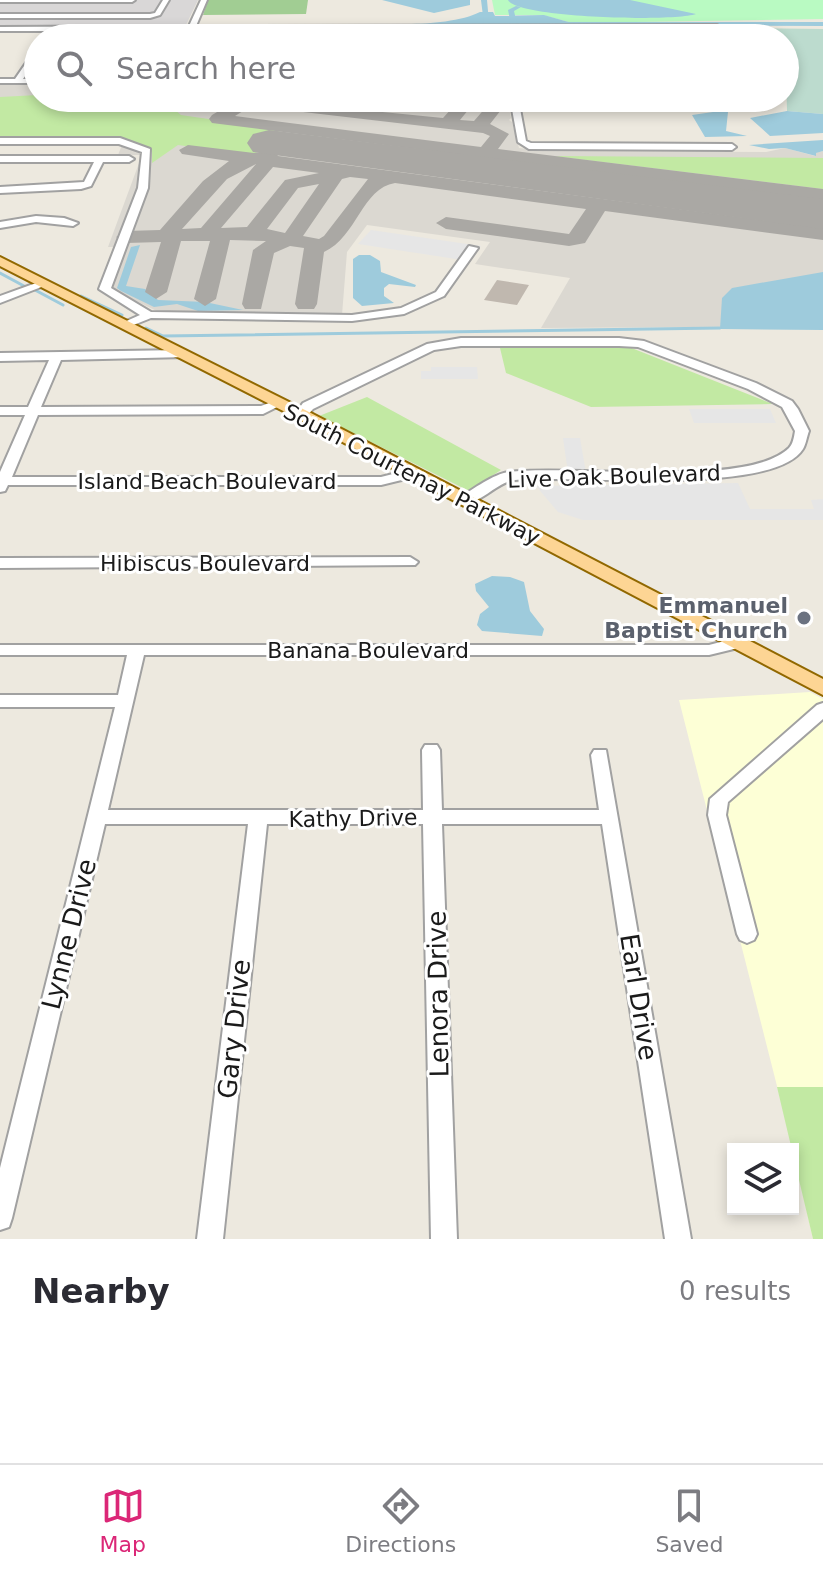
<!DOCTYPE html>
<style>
body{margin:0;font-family:"DejaVu Sans",sans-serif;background:#f2f2f3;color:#2b2b33}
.controls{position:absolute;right:24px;bottom:24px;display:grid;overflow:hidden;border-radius:0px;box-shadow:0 4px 12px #0003}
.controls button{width:72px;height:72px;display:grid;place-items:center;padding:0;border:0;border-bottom:2px solid #e1e1e2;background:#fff;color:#2b2b33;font:40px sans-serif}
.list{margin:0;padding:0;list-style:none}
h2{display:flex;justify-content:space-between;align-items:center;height:104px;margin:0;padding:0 32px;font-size:34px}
h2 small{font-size:26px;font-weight:400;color:#7c7c81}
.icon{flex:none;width:44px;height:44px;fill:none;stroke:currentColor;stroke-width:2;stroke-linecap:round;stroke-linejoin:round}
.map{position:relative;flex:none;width:823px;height:1239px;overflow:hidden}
.search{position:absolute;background:#fff;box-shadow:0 4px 12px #0003;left:24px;right:24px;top:24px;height:88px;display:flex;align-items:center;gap:20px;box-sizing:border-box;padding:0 28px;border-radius:44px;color:#7c7c81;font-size:30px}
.sheet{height:224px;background:#fff}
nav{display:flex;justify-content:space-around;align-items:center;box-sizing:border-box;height:112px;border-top:2px solid #e1e1e2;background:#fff;font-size:22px;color:#7c7c81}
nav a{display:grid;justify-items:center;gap:4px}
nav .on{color:#db2777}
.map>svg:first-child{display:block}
.residential{fill:#d9d7d7}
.education{fill:#fdffd6}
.airport{fill:#dbd8d1}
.grass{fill:#c2e9a3}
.forest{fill:#a1cd93}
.wetland{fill:#bcdbce}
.park{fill:#b9fac2}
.parking{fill:#e6e6e6}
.water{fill:#9ecbdc}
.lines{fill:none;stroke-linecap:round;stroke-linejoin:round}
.stream{stroke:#9ecbdc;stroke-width:3}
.canal{fill:#9ecbdc;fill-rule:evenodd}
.taxiway{fill:#aaa8a4;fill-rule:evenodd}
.runway{fill:#aaa8a4;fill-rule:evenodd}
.building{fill:#c0b8af}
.minor-casing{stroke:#a1a1a1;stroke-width:4}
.major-casing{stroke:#916800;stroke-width:4}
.minor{fill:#fff;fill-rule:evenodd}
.major{fill:#fdd594;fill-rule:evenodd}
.worship-dot{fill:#6b7280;stroke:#fff;stroke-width:3}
.labels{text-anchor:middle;stroke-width:6;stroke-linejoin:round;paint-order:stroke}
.street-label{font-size:22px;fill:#1a1a1a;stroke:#fff}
.worship-label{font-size:22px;font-weight:bold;fill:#5b616d;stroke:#fff;text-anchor:end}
.near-street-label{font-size:26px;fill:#1a1a1a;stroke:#fff}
</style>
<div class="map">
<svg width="823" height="1239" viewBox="0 0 823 1239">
<rect width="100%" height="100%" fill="#ede9df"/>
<path class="residential" d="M0,0H198L186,25L0,26Z"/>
<path class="education" d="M810,692L823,699V1239H813L793,1149L679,700Z"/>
<path class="airport" d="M0,82H38V98L285,101L289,98H507L511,118L509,120L512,122L519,148L544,151L766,152L785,148L815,156V153L823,151V326L541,328L570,278L475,264L490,242L367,225L347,252L342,315L161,313L117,292L112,285L124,247H108L142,155H118L122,145H0Z"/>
<path class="grass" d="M700,29L704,38H631V30Z
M38,95V98H178L175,110L181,115L277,129L279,132L256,153L243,154L178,145L152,163V152L126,140L0,139V97Z
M550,98H720L705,99L702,105L608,108L603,101Z
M554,156L823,158V189Z
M629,347L773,404L591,407L506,373L500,348Z
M367,397L501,470L469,491L319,416Z
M777,1087H823V1239H813Z"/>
<path class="forest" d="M208,0H308L306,14L203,15Z"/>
<path class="wetland" d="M750,28L823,29V114L787,111L785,38H754Z"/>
<path class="park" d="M492,0H823V19L572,23L543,15H495Z"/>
<path class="parking" d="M371,230L481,246L469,261L358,244Z
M431,367H477L478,379H421V371H431Z
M689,409H770L776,423H694Z
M563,438H580L586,473H568Z
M738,483L750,509H814L811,500L823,499V520H583L558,512L536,486Z"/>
<path class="water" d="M382,0H470V5L434,13Z
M508,0H630L696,14C672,22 517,18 508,0Z
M480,12H493L495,16L544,15L572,23L573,26L408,27V24C429,24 463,21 480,12Z
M720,111L728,112L726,131L747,136L705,137L692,115Z
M787,111L823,114V133L770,136L750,118Z
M823,140V151L816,153V156L785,148L769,149L749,145Z
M140,245L126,286L145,289L158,300L205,302L243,310L198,311L177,304L154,307L121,291L117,288L131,247Z
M359,255H370L380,261L381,272L416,285L415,287L389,284L384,288V296L394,303L362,306L353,298V259Z
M823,272V330L720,329L722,298L732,288Z
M492,576L510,577L524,582L530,611L544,629L542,636L482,631L477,625L480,614L489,607L476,591L475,584Z"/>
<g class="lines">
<path class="stream" d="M0,273L24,286
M35,290L63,305
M81,296L122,315
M146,328L163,336L720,328"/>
<path class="canal" d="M481,0H487L489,22L494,23V25L484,24Z
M516,6L521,7L514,11L517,24L514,26L511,24L508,10Z
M559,22H823V26L557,25Z"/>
<path class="taxiway" d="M241,98L443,118L461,98H478L460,120L474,121L494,98H506L508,101L490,124L509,134L498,149L823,189V201L212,123L209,119L212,115ZM251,106L483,133L490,136L481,147L235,116Z
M188,145L254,153L275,151L278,156L823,228V240L605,211L585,243L569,246L446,229L436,223L446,217L569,234L586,209L395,183C362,188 357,237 324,252L317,304L314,309H298L295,304L304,248L290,246L274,253L261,309H245L242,304L253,250L266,241L230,240L216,299L205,306L194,299L210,241H181L167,292L156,299L145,292L161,242L126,243L116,237L126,231L160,230L203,181L229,161L182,154L179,150ZM256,164L201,228L182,229L227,179ZM273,167L319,173L285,180L247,227L221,228ZM350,177L368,179L324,236L319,239L303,236L342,179ZM319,184L285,233L267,229L298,188Z"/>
<path class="runway" d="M269,130L823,199V229L253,152L247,143L253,134Z"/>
</g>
<path class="building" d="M497,280L529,285L517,305L484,300Z"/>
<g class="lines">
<g class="minor-casing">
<path id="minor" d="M0,0H135L132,2H0Z
M163,0H169L160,15L150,18H0V14H150L155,13Z
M201,0H207L196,26L717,25L721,27L717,29L194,31L189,37L185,35L187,31H0V27L189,26Z
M35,50H38V57L23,79H38V83H0V79H15Z
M510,98H518L526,141L531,143L732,144L736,147L732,150L529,149L518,142Z
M0,138H120L150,149L148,188L111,288L151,312L352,315L401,308L436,292L469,246L478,248L444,296L404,314L352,321L151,318L126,328L120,325L122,323L140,315L99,289L138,188L142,152L119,144H0Z
M0,156H129L134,159L129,162H103L91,186L81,189L0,193V187L84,182L94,162H0Z
M36,216L64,218L78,223L73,226L36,222L0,228V222Z
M39,282L49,284L0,303V296Z
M461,338H619L644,341L756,383L792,401L798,409L809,431C807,436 806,444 803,449C773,497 570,474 515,480C496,482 480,506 460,503L458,500L460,497C474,489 493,474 509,472C570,464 747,489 789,448C793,444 794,437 795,431L782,407L748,389L638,347L619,346H461L434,350L313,409L306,417H296L295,414L303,403L427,344Z
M182,350L186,351V357L61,360L41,407L261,406L277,400L283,404L263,414L38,415L12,477H381L413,469L420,473L418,476L381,485H8L5,491L0,492V472L25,415H0V407H28L49,360L0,361V353Z
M410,557L418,562L415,565L0,568V558Z
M736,638L742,639L744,643L742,647L709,655H144L108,810H423L422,750L425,745H437L440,750L442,810H599L591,755L594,750H606L691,1239H665L602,824H442L457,1239H431L423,824H267L223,1239H197L248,824H105L12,1218L9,1227L0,1230V1168L115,707H0V695H118L127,655H0V645H709Z
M823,703V719L728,802L726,815L757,934L754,940L747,943L740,940L737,934L708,815L710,799L817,705Z"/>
</g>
<g class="major-casing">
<path id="major" d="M0,257L307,411L823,679V695L295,417L0,266Z"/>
</g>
<use href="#minor" class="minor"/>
<use href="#major" class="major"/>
</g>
<circle class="worship-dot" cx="804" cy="618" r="8"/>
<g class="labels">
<g class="street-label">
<text transform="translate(412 474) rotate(27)" y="8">South Courtenay Parkway</text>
<text transform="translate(614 476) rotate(-2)" y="8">Live Oak Boulevard</text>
<text x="207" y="489">Island Beach Boulevard</text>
<text x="205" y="571">Hibiscus Boulevard</text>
<text x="368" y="658">Banana Boulevard</text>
<text transform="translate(353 818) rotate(-1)" y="8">Kathy Drive</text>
</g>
<g class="worship-label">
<text x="788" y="613">Emmanuel<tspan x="788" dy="25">Baptist Church</tspan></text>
</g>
<g class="near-street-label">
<text transform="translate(69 934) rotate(-76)" y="9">Lynne Drive</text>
<text transform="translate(438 994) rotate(-91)" y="9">Lenora Drive</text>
<text transform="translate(639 997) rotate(81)" y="9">Earl Drive</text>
<text transform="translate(234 1029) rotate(-84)" y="9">Gary Drive</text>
</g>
</g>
</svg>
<div class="controls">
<button><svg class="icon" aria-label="layers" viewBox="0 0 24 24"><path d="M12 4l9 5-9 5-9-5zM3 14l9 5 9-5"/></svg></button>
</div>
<div class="search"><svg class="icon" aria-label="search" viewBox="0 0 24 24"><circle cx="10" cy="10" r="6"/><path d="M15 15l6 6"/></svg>Search here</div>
</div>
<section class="sheet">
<h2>Nearby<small>0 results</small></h2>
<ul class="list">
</ul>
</section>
<nav>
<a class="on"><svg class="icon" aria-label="map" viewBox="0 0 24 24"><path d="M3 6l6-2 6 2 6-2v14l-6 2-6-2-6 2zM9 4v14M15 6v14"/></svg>Map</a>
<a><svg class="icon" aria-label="directions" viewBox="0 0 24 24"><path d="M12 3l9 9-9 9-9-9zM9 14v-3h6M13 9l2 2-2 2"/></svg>Directions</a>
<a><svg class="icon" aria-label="saved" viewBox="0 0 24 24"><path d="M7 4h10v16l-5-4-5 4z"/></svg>Saved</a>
</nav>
